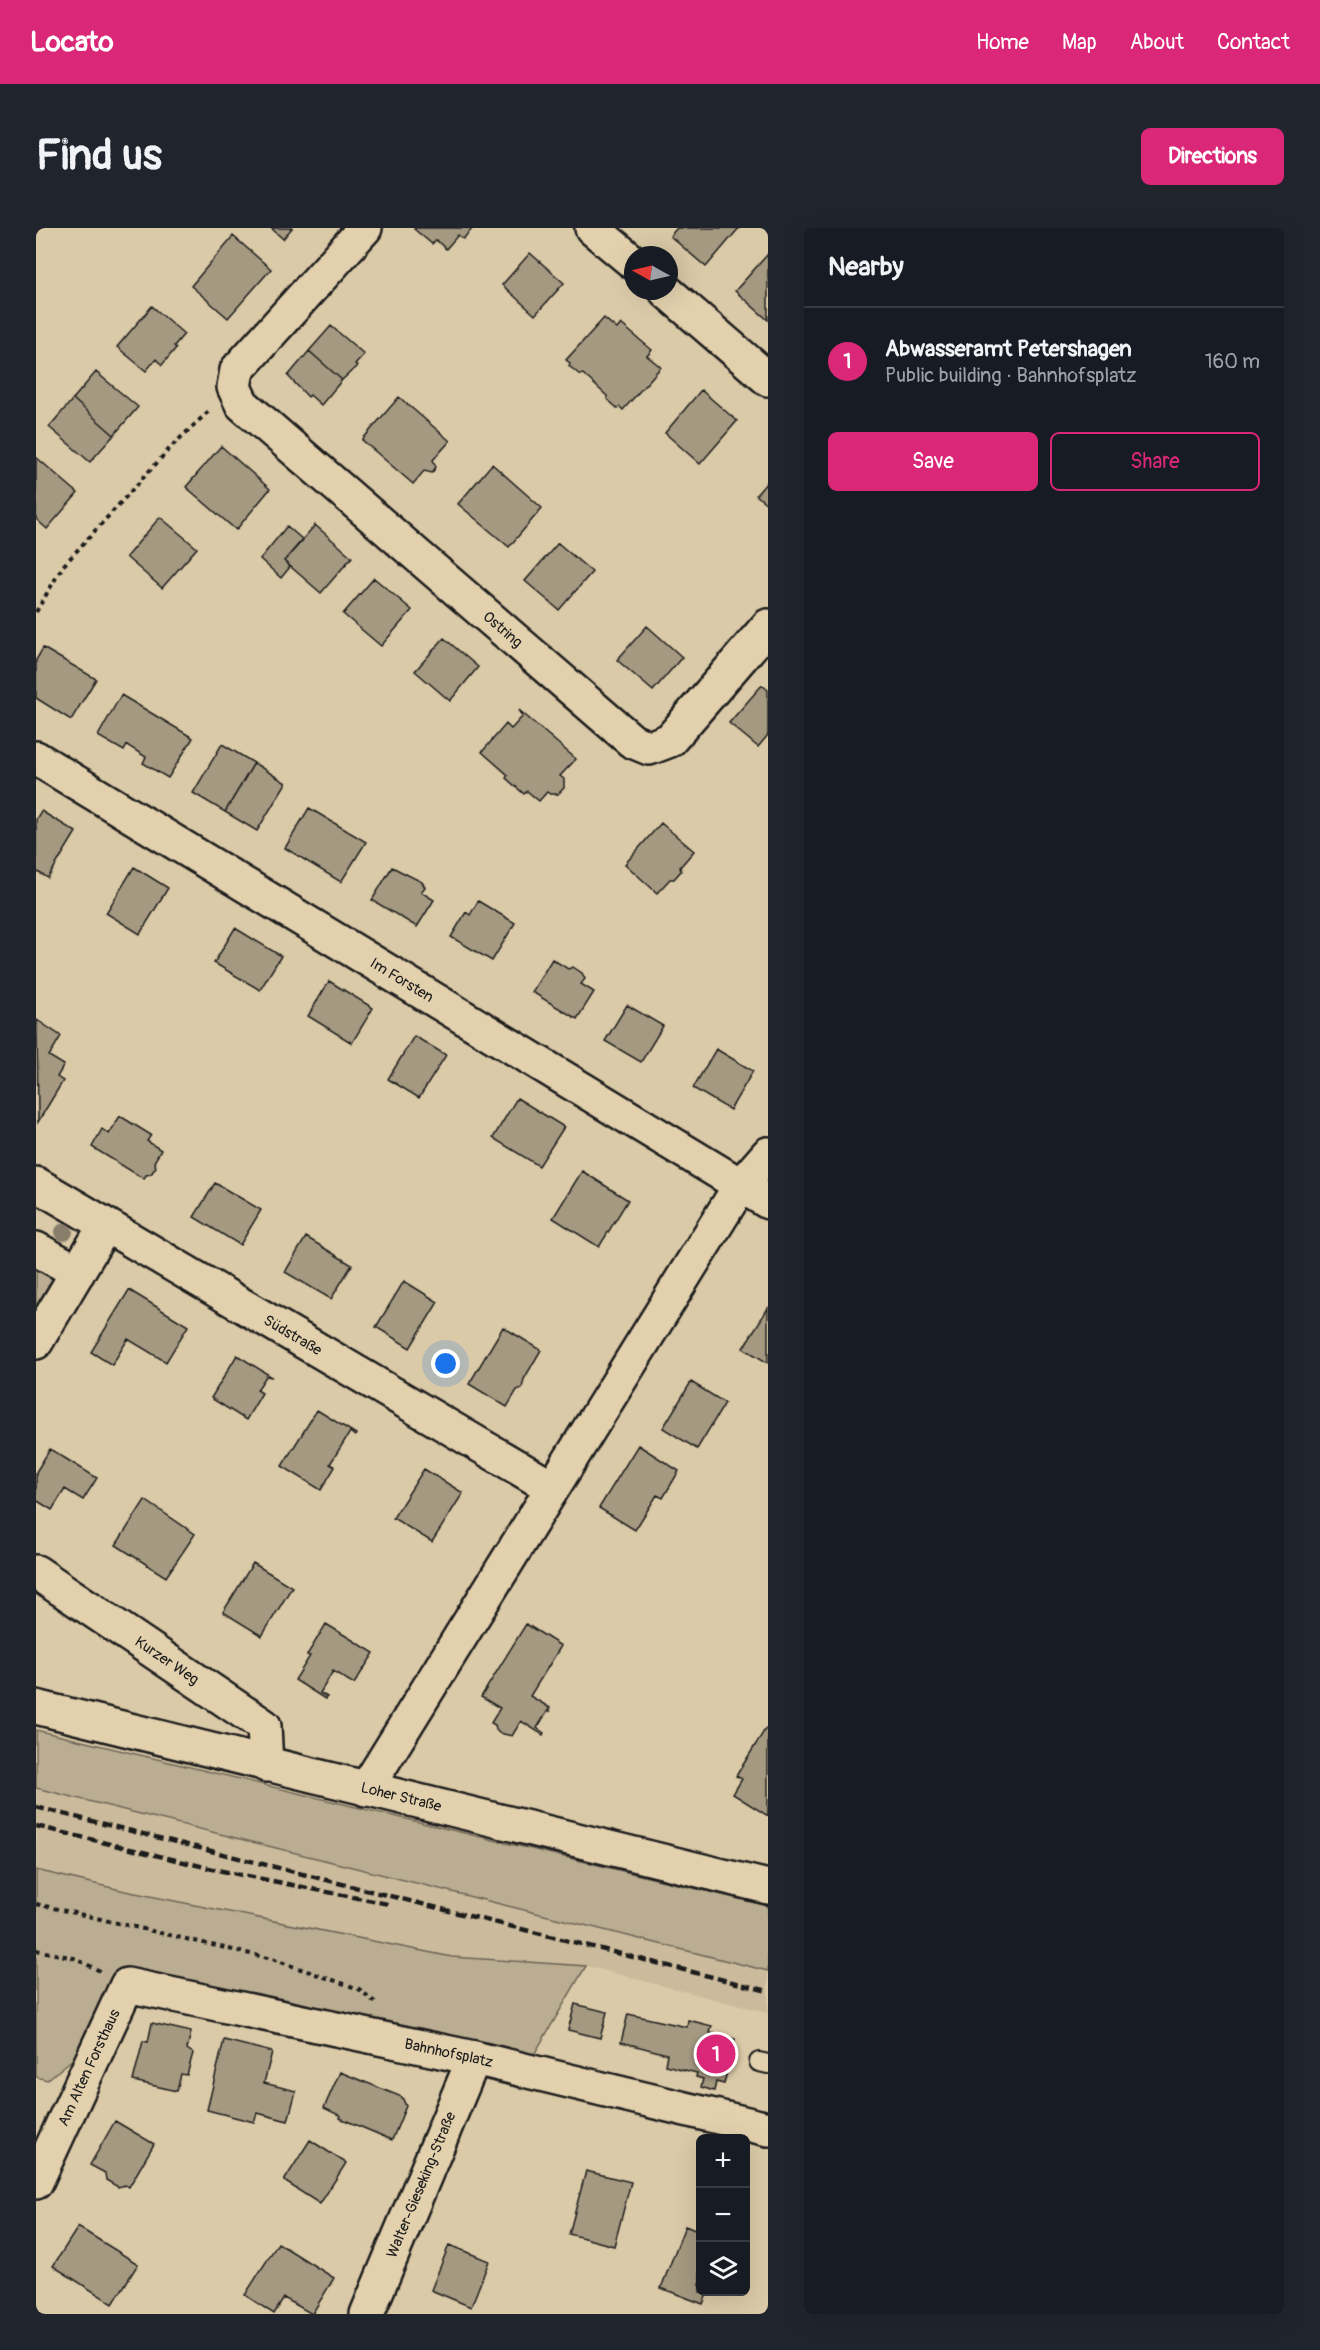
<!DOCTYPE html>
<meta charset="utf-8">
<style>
body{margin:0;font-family:Pangolin,sans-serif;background:#20242c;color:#f1f3f6}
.controls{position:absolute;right:18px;bottom:18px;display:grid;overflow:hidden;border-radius:9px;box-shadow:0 6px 24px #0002}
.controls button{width:54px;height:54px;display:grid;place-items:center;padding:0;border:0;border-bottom:2px solid #363941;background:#171b24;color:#f1f3f6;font:30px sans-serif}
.compass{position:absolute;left:588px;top:18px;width:54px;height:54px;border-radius:50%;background:#171b24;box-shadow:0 6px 24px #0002;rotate:278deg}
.you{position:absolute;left:410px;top:1136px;width:21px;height:21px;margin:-15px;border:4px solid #fff;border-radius:50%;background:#1a73e8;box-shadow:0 0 0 9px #1a73e833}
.badge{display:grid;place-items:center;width:39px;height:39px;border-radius:50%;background:#db2777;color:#fff;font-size:20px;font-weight:700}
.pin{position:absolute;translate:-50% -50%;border:3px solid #fff;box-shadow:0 2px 6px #0006}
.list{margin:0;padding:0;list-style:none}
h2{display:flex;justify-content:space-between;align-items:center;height:78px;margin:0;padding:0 24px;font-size:26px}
h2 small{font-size:20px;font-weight:400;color:#9ea1a6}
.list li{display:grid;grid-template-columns:39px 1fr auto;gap:18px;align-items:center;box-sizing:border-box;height:108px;padding:0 24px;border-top:2px solid #363941}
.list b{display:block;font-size:22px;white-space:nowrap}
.list p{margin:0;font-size:20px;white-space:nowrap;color:#9ea1a6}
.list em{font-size:20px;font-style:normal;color:#9ea1a6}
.actions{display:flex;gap:12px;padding:18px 24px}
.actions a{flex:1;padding:14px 0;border:2px solid #db2777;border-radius:9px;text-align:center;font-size:21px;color:#db2777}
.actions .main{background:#db2777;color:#fff}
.icon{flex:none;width:33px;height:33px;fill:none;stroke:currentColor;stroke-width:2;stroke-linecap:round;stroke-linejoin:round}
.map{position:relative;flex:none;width:732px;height:2086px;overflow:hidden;border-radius:9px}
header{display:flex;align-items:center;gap:36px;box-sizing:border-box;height:84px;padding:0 30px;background:#db2777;color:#fff}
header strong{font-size:28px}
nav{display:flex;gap:33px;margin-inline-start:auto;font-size:21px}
.intro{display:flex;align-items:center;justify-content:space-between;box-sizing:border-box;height:144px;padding:0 36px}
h1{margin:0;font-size:42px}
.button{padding:15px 27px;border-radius:9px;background:#db2777;color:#fff;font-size:21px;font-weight:700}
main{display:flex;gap:36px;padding:0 36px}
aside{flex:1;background:#171b24;border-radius:9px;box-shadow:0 6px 24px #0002}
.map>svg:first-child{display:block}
.built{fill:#cbbb9c}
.green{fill:#bbad91;stroke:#6c6456;stroke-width:1.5}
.building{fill:#a59981;stroke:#1c1c1c;stroke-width:1.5}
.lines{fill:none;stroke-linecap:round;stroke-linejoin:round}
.lane-casing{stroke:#1c1c1c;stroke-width:22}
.street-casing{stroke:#1c1c1c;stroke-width:38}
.secondary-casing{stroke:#1c1c1c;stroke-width:38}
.path{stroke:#1c1c1c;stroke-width:4;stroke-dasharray:4.5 4.5;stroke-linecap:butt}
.lane{stroke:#e3d1ae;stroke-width:18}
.street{stroke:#e3d1ae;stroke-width:33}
.secondary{stroke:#e3d1ae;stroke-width:33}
.rail{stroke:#1c1c1c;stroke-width:4.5;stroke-dasharray:9 4.5;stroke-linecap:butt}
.tree{fill:#887e6b}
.labels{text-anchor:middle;stroke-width:6;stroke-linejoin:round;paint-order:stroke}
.street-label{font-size:15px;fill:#1c1c1c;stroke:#e3d1ae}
</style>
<header>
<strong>Locato</strong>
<nav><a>Home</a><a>Map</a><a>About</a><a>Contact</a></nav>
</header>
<div class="intro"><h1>Find us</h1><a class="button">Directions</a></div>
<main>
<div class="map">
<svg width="732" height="2086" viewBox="0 0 732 2086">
<rect width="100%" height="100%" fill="#dbcaa8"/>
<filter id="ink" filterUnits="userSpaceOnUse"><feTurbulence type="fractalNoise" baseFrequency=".0167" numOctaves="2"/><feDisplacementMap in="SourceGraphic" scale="12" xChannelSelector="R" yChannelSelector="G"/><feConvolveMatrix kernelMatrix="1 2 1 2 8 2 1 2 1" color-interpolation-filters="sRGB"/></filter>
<g filter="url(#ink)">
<path class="built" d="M0,1560L732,1743V1785L550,1738L416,1729L89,1663L0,1642Z"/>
<path class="green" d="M0,1038L19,1050L0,1083Z
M0,1502L732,1678V1743L0,1560Z
M0,1642L89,1663L416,1729L550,1738L479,1859L109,1773L11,1852L0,1849Z"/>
<path class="building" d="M235,0H256L247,11Z
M380,0H437L427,11L422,7L410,21L400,12L396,16L378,1Z
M641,0H703L670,39L634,8Z
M197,8L235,41L192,90L155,58Z
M494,25L528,55L499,87L466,57Z
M732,26V92L699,63Z
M116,78L148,106L138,118L140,120L126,137L120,131L110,143L81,119Z
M568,90L581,101L585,96L616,122L611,128L625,139L587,182L584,179L581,180L571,171V168L547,146L544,147L533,138L534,135L530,132Z
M295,98L328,126L319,136L321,138L306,152L273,123Z
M273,123L306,152L285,177L274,167L272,169L252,148Z
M60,144L102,179L78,207L37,171Z
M665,162L701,193L664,236L629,205Z
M363,169L414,213L397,232L400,239L396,245L388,243L377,256L326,212Z
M37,171L78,207L54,234L13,199Z
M185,218L234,261L200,302L150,259Z
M0,229L42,265L11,301L0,291Z
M456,236L506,280L473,319L422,276Z
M732,253V277L720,267Z
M124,289L161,320L126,360L90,329Z
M279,297L316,329L285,365L248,333Z
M251,298L267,312L248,333L254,339L245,350L224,331Z
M522,315L556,344L523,382L489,353Z
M338,350L376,382L345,418L307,386Z
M611,398L646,429L617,463L581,432Z
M408,410L442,439L414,473L379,443Z
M7,420L60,451L35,492L0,470V432Z
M726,457L732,462V507L722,519L693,495Z
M85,467L157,510L132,550L107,535L110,529L91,517L88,523L62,508Z
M483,482L540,531L524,548L528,551V560L522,566H514L511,564L503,573L491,563L488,566L470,550L472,547L446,524L470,496L475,501L477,499L487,488Z
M186,516L218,535L189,584L157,565Z
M218,535L250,555L221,603L189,584Z
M273,580L330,614L305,654L249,620Z
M5,583L40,604L12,650L0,643V591Z
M625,595L658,623L644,639L645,643L638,651H634L621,665L589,636Z
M98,639L132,660L104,706L70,685Z
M356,639L386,654L389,659L385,664L398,672L381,699L336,672Z
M442,673L479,695L456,733L415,709L430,684L434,687Z
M199,700L245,728L224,762L178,735Z
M516,731L532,741L537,739L546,745L549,751L545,756L558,764L541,791L496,764Z
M293,753L337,780L316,815L272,788Z
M591,777L627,798L605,834L569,813Z
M1,792L25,808L13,828L28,837L21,849L27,853L2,894Z
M378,808L410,827L383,870L352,851Z
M680,821L717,843L694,882L657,860Z
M481,870L528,899L503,938L457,910Z
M84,888L115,907L111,913L125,922L118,934L120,939L115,946L110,947L108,951L56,919L66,901L73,906Z
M546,943L592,972L563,1019L517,990Z
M179,955L225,982L204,1017L158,989Z
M270,1009L316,1037L295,1071L249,1044Z
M368,1053L402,1074L374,1120L340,1099Z
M93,1062L152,1098L130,1134L92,1111L76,1137L55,1124Z
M732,1080V1135L707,1120Z
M467,1099L505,1122L488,1151L486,1160L481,1162L471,1179L433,1156Z
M201,1127L236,1149L230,1148L221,1162L226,1165L210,1192L175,1170Z
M655,1154L689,1175L661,1221L627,1200Z
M281,1182L320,1206L319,1208L314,1204L294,1236L299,1239L285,1262L246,1238Z
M602,1217L643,1243L627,1270L621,1267L599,1302L563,1280Z
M14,1221L61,1250L47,1272L29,1261L16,1282L0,1272V1244Z
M388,1241L427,1265L396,1314L357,1290Z
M109,1272L159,1306L130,1349L80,1317Z
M217,1335L256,1359L226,1408L187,1384Z
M290,1396L338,1425L318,1456L297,1443L284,1465L291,1469L289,1471L259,1452L274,1428L271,1427Z
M490,1396L525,1418L494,1468L514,1480L512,1482L514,1483L511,1484L501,1500L508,1505L507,1507L485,1493L476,1508L463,1505L460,1502L459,1497L455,1495L464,1480L445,1469Z
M730,1500L732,1501V1588L697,1566L706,1551L700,1548Z
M539,1776L571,1784L564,1810L532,1802Z
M592,1786L651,1799L652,1792L676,1798L674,1805L699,1811L688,1856L680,1854L678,1863L665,1859L667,1851L660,1849L661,1845L629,1837L631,1826L585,1814Z
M116,1795L155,1804L151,1821L157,1825L151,1847L145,1846L141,1863L97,1853L107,1813L112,1814Z
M188,1812L236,1824L228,1855L260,1863L252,1893L221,1885L218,1894L171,1882Z
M304,1844L366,1869L370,1878L356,1912L304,1890L305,1888L288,1880Z
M79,1893L118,1916L93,1959L89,1957L82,1959L70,1952L69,1945L54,1937Z
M274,1912L310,1935L284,1976L248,1953Z
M550,1943L595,1954L578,2018L533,2006Z
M649,1998L664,2004V2064H672L667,2076L625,2060Z
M42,1999L102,2036L77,2076L17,2038Z
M242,2015L298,2050L276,2086L248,2070L238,2086L209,2067Z
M413,2017L453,2033L435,2079L395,2062Z"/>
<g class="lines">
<g class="lane-casing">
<path id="lane" d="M723,1834L732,1836"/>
</g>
<g class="street-casing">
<g id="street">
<path id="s1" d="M329,0L201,142L198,159L206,176L596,513L613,520L634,512L732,398"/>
<path d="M556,0L597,34"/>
<path d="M630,63L732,151"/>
<path id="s2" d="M0,530L732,974"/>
<path id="s3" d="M0,956L515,1259"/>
<path d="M0,1021L42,1044"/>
<path d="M0,1114L69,998"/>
<path id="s4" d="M0,1344L228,1498L230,1537"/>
<path d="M330,1561L704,958L732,926"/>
<path id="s5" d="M0,1954L91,1757L438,1830L732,1901"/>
<path id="s6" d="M331,2086L438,1830"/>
</g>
</g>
<g class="secondary-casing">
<g id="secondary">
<path id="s7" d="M0,1479L732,1659"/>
</g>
</g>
<path class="path" d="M0,384L27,338L137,217L175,181
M0,1676L236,1731L323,1761L340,1775
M0,1722L38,1730L64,1743"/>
<use href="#lane" class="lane"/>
<use href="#street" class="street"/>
<use href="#secondary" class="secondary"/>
<path class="rail" d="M0,1579L732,1763
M0,1598L181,1642L352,1676"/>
</g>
<circle class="tree" cx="28" cy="1004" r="9"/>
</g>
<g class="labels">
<g class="street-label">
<text dy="5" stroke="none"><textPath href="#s1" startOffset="572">Ostring</textPath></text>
<text dy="5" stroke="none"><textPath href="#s2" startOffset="428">Im Forsten</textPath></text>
<text dy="5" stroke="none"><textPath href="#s3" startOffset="298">Südstraße</textPath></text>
<text dy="5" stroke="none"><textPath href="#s4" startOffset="158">Kurzer Weg</textPath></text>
<text dy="5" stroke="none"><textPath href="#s7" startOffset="376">Loher Straße</textPath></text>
<text dy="5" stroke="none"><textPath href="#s5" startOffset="546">Bahnhofsplatz</textPath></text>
<text dy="5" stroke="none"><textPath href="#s5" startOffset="126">Am Alten Forsthaus</textPath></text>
<text dy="5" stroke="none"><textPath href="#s6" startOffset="140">Walter-Gieseking-Straße</textPath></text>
</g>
</g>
</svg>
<div class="controls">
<button>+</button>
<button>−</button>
<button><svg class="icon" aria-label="layers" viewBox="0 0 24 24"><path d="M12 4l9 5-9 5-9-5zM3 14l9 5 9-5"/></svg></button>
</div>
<svg class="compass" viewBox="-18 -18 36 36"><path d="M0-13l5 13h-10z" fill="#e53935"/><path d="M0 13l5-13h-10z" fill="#9ea1a6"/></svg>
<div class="you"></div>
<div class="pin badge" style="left:680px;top:1826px">1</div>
</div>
<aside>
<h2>Nearby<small></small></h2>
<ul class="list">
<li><span class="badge">1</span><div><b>Abwasseramt Petershagen</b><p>Public building · Bahnhofsplatz</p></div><em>160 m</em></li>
</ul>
<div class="actions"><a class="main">Save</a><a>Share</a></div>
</aside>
</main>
